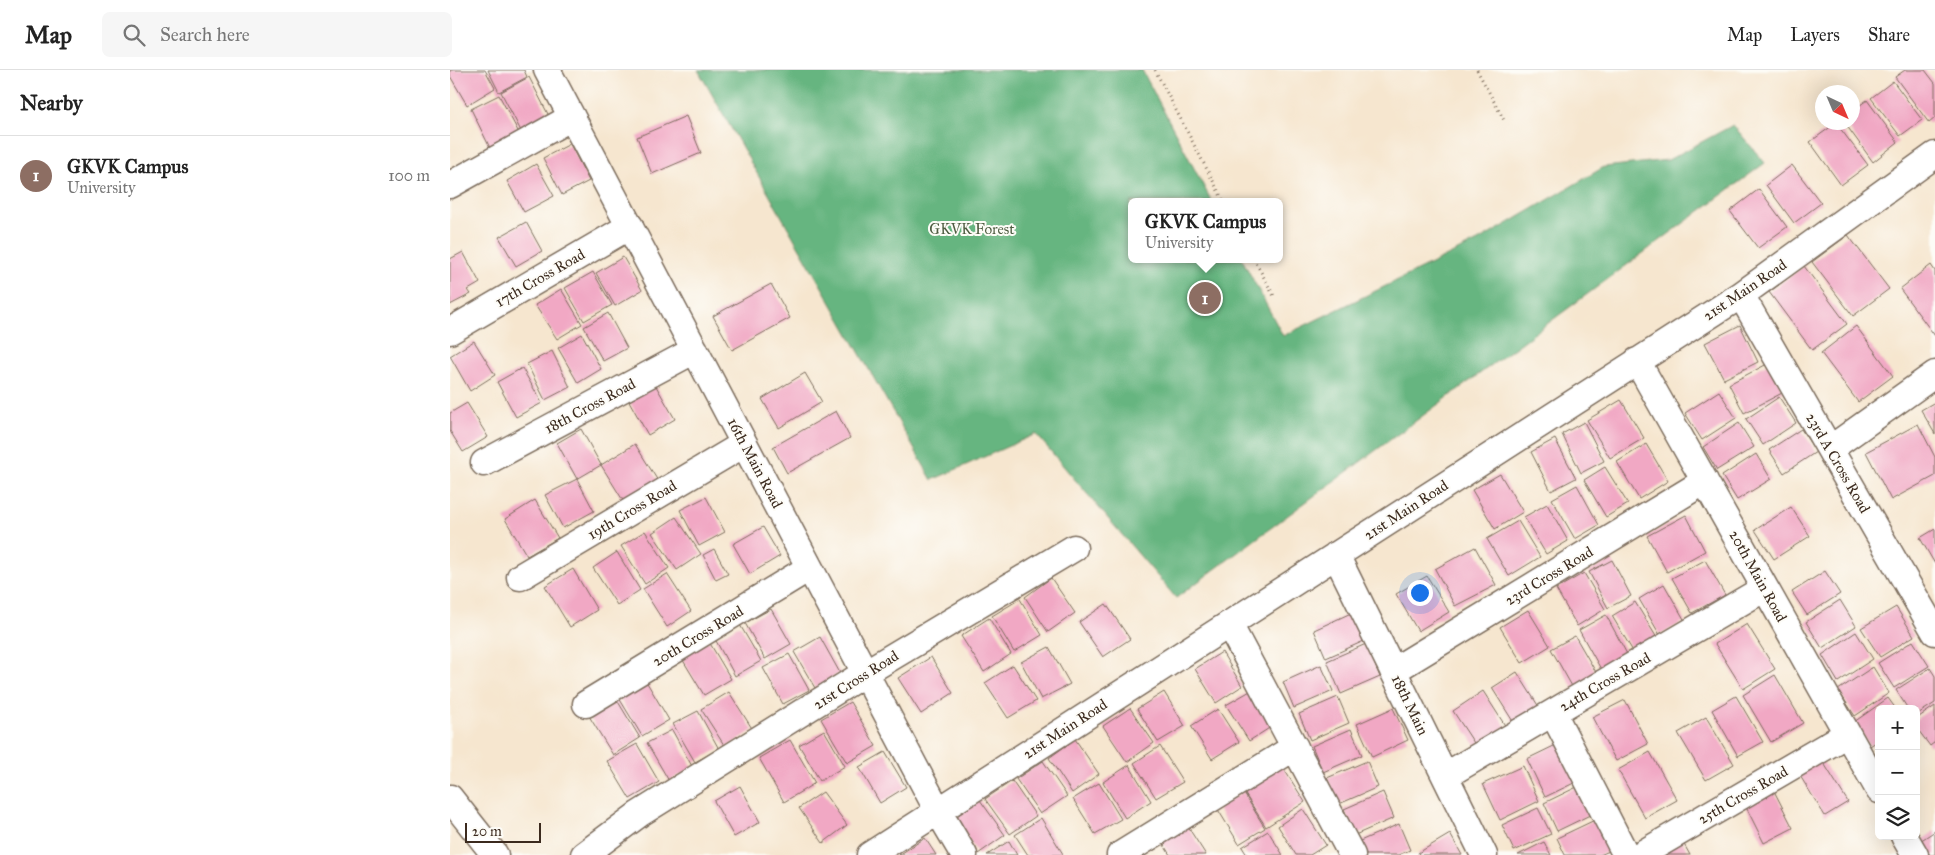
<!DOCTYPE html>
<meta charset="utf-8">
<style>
body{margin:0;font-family:"IM FELL Great Primer",serif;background:#f6f6f6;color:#222}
.controls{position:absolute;right:15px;bottom:15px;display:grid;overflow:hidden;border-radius:8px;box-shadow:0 5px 20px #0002}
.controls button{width:45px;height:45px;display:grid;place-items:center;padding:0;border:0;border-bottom:1px solid #e0e0e0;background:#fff;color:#222;font:25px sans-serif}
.compass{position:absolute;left:1365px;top:15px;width:45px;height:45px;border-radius:50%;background:#fff;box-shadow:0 5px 20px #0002;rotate:136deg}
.scale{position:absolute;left:15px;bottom:12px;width:76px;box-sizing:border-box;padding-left:5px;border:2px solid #3b2a1e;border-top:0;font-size:14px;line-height:18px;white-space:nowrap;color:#3b2a1e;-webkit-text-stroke:4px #fdfcf7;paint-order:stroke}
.you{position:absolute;left:969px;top:522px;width:18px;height:18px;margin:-12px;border:4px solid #fff;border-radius:50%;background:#1a73e8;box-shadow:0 0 0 8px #1a73e833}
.badge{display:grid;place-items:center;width:32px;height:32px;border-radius:50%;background:#b5179e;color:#fff;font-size:16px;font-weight:700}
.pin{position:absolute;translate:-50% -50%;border:2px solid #fff;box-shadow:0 1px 5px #0006}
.popup{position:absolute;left:678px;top:128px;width:155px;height:65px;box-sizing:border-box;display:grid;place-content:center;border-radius:8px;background:#fff;filter:drop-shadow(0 1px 4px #0005);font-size:16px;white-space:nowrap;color:#767676}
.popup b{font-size:19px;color:#222}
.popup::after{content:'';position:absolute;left:50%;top:100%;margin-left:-10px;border:10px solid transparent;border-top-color:#fff}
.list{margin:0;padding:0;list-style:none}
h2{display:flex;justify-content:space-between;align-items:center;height:65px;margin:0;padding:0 20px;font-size:21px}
h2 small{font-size:16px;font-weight:400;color:#767676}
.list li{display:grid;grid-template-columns:32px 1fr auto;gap:15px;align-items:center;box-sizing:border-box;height:80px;padding:0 20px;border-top:1px solid #e0e0e0}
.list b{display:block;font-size:19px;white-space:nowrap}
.list p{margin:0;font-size:16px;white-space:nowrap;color:#767676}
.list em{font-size:16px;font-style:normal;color:#767676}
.icon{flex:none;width:28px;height:28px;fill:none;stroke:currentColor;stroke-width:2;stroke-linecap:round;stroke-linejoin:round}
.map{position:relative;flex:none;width:1485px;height:785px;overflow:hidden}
header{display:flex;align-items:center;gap:30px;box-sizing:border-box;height:70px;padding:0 25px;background:#fff;border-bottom:1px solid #e0e0e0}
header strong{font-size:24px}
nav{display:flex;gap:28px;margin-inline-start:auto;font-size:18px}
.search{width:350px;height:45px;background:#f6f6f6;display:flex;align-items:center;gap:12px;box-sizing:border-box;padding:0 18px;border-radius:8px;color:#767676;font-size:19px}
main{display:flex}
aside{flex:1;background:#fff}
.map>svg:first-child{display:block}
.forest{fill:#66b580;stroke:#50704f}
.building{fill:#f1a8c4}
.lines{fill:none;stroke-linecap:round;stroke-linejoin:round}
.street-casing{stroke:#7c6c5c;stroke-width:29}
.path{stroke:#7c6c5c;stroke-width:3;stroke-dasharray:1 4;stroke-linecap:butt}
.street{stroke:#fff;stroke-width:26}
.labels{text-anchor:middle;stroke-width:4;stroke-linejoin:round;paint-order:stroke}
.park-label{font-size:15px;fill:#4f5d42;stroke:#fdfcf7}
.street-label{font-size:15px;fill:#3b2a1e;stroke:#fdfcf7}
</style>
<header>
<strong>Map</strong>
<div class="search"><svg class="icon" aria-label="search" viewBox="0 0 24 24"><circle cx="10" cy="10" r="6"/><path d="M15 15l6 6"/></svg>Search here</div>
<nav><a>Map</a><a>Layers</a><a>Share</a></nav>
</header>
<main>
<aside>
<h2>Nearby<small></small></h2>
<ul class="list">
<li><span class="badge" style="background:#8d6e63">1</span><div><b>GKVK Campus</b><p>University</p></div><em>100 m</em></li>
</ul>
</aside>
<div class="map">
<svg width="1485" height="785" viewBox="0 0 1485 785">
<rect width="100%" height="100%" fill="#fdfcf7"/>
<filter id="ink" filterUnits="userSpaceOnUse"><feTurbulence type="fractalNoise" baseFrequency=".02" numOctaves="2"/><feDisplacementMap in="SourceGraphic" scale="10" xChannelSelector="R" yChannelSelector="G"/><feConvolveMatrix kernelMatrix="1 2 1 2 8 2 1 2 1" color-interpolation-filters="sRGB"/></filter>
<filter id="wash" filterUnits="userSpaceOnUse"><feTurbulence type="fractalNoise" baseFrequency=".0096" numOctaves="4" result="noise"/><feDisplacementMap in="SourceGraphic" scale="20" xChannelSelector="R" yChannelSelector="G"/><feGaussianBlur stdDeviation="1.12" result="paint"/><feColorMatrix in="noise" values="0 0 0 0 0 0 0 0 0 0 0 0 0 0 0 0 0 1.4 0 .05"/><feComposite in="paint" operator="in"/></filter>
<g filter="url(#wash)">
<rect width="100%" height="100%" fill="#f6e6cf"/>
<path class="forest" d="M248,0H692L762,132H681V189H792L833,266L1028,171L1154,97L1218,90L1283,55L1315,93L726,528L586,364L482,410Z"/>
<g id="blocks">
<path class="building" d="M0,0H35L45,18L17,35L0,6Z
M38,0H74L77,7L49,22Z
M1455,0H1475L1485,13V48L1479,53L1445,7Z
M79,7L100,48L72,63L51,22Z
M1443,11L1472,50L1450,66L1421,28Z
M49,25L70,65L41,80L21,39Z
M1417,30L1448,72L1423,92L1394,52H1402V41Z
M236,46L251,83L202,104L187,67Z
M1386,53L1418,95L1391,115L1360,72Z
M120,74L139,111L112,125L93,88Z
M86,94L104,126L74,142L57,111Z
M1342,95L1371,133L1344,153L1316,115Z
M1309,119L1337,157L1308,178L1280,141Z
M76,152L92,181L66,196L49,167Z
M1398,165L1439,219L1403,246L1362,192Z
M13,182L30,213L18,220L21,224L0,235V189Z
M173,187L192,220L165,236L146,203Z
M1481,195L1485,201V266L1450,219Z
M1354,196L1397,254L1362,280L1319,222Z
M143,202L162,235L134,251L115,218Z
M321,214L340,248L282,280L263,246Z
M111,219L132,254L107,269L85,235Z
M158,243L177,278L153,291L134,257Z
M1290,255L1308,292L1274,309L1255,273Z
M1406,256L1443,306L1408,332L1371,283Z
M132,264L151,299L128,313L108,278Z
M24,271L45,305L20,321L0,286Z
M102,281L120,317L95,330L77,294Z
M1319,293L1334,322L1294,343L1279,314Z
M72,298L92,333L66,347L47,312Z
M355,303L372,332L329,358L312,329Z
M206,316L225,349L198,365L179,331Z
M1269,321L1286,348L1252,370L1235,343Z
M1329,327L1346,353L1313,375L1296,349Z
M1171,330L1194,368L1160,388L1137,350Z
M1485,332V364L1471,340Z
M17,333L38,367L13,382L0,361V343Z
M386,341L400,368L337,403L323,377Z
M1134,352L1154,391L1131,403L1112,364Z
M1289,353L1304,377L1267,400L1253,377Z
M1468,354L1485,387V406L1441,430L1416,382Z
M131,359L151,395L127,409L107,373Z
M1351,359L1366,382L1334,403L1319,380Z
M1105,369L1126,408L1101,421L1081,382Z
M185,374L208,411L174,432L151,395Z
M1196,374L1218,411L1189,429L1167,392Z
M1306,384L1321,409L1287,430L1272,406Z
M1155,397L1178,434L1156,447L1134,410Z
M1050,404L1073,442L1045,459L1022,420Z
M127,409L144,441L113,458L95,425Z
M1127,415L1149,455L1125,469L1102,429Z
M256,427L275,462L249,476L230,440Z
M85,430L108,468L77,486L55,449Z
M1097,434L1118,471L1096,484L1074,447Z
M1341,437L1360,466L1324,489L1305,460Z
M1236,445L1255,481L1217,502L1197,466Z
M226,447L251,484L227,500L202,463Z
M1068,451L1090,487L1059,506L1037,469Z
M313,457L330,486L300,504L283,474Z
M1485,459V494L1470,468Z
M195,461L219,498L195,514L171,476Z
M1025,477L1046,515L1005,536L985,499Z
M264,479L278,504L266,510L253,485Z
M167,482L190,520L167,535L143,498Z
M1162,490L1181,526L1158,538L1139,502Z
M1255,490L1275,525L1242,543L1222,508Z
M123,499L147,540L120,557L95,516Z
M1375,501L1390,524L1357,545L1342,522Z
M1134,503L1155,539L1127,556L1106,519Z
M217,504L241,541L217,557L193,519Z
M977,506L999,542L968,561L946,524Z
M601,508L625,543L598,562L575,527Z
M1214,514L1235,551L1210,565L1189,529Z
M570,529L592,565L564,582L542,546Z
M1390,530L1406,556L1372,578L1356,552Z
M1185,532L1207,568L1184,583L1162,546Z
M656,534L680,569L653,587L629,552Z
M1446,537L1464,566L1430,587L1411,558Z
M321,539L341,574L315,589L295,553Z
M1078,540L1100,576L1072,593L1050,557Z
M901,543L914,571L876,588L864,560Z
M1156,545L1178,586L1152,601L1129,560Z
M539,548L561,584L534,602L511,566Z
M1297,554L1325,599L1293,619L1265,574Z
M290,555L311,591L285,606L265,569Z
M1406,562L1423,589L1388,612L1372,585Z
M1125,566L1147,604L1123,618L1101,579Z
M370,567L390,603L365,618L344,582Z
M258,570L281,609L254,625L231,587Z
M1463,571L1479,596L1444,618L1428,593Z
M916,574L930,607L891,624L877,591Z
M599,577L620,614L591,629L571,592Z
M772,582L792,616L766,633L745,599Z
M339,584L359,620L333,634L313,598Z
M481,587L503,623L471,644L448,608Z
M563,595L586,631L558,648L535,613Z
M871,595L883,621L844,638L833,612Z
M1423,597L1439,623L1405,646L1388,620Z
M1480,598L1485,606V633L1466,645V639H1458L1446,620Z
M1067,602L1089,637L1064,653L1042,618Z
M1325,605L1353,653L1321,672L1293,625Z
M196,611L219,650L192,666L169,628Z
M802,620L824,655L799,671L776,635Z
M1033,621L1056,657L1026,676L1003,641Z
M279,622L303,660L276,678L251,639Z
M714,622L735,656L708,672L687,639Z
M1286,626L1313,672L1288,686L1262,640Z
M888,627L899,653L860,670L849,644Z
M1438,628L1446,639H1429V670L1420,676L1404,652Z
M167,630L190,668L163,685L139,646Z
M1175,630L1198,674L1166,691L1142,647Z
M400,632L426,676L397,693L371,649Z
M1485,636V672L1480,676L1466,657V649Z
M680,638L704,673L677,692L653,656Z
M943,638L958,670L922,687L907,654Z
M768,639L789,672L762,689L741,656Z
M248,641L269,679L245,692L223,654Z
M1256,647L1284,694L1256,710L1228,663Z
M901,659L912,685L873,702L862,676Z
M222,660L243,698L219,711L197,673Z
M374,660L395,696L370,711L349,675Z
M625,669L649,704L622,723L599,688Z
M340,670L365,713L334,732L309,688Z
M1110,673L1128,711L1095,727L1077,689Z
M187,674L209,712L180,729L157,691Z
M710,676L733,712L706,728L684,693Z
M435,682L456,717L430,733L409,697Z
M1200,682L1227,730L1195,748L1168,700Z
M1370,687L1398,732L1375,746L1347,701Z
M593,691L617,726L590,744L566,709Z
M917,691L928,717L889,734L877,708Z
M830,693L855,732L816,757L791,718Z
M679,695L701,731L675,748L653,712Z
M1073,696L1089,731L1050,750L1033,714Z
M562,711L586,746L560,764L535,729Z
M649,713L671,749L645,764L623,729Z
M1131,715L1144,743L1107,761L1094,733Z
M290,716L310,752L284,767L264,731Z
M1322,717L1343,758L1314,773L1293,731Z
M373,722L397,755L373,773L349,738Z
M793,722L815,758L789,774L767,738Z
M933,722L944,748L905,765L894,739Z
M530,730L555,765L528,784L504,748Z
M1088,738L1101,764L1064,781L1052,755Z
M853,739L876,775L860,785H846L828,756Z
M591,748L613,784L612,785H578L565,765Z
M1149,748L1164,779L1150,785H1115L1107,768Z
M736,754L756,785H720L711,770Z
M949,754L960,780L948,785H916L910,771Z
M818,761L833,785H797L792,777Z
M1485,761V785H1480L1470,771Z
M1000,764L1012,785H969L968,783Z
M475,768L486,785H449Z
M1231,769L1240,785H1208Z
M559,771L567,785H537Z
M1094,772L1101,785H1068Z"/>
</g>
</g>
<g filter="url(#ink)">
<use href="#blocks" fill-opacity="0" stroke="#7c6c5c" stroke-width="1"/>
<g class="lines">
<g class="street-casing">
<path id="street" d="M97,0L488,741L514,785
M0,115L122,47
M1291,225L1485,562
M0,261L180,156
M1187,291L1429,720
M1380,379L1485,304
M34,393L245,280
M886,485L1034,785
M70,507L294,374
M779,554L902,785
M943,601L1255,411
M136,634L359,498
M1103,643L1176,785
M995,706L1315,518
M0,728L45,785
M1454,766L1465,785
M134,785L189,744L415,603L624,478
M420,785L1291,225L1485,85
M670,785L845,677
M1190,785L1397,664"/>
</g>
<path class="path" d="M705,0L774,132
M1027,0L1055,52
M804,189L825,228"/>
<use href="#street" class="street"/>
</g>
</g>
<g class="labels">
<g class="park-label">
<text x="522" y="164">GKVK Forest</text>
</g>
<g class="street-label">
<text transform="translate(90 208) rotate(-30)" y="5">17th Cross Road</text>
<text transform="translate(1295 220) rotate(-34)" y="5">21st Main Road</text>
<text transform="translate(140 336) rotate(-28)" y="5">18th Cross Road</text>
<text transform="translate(305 393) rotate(62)" y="5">16th Main Road</text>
<text transform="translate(1388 393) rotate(60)" y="5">23rd A Cross Road</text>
<text transform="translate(182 440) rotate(-31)" y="5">19th Cross Road</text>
<text transform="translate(956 440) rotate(-33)" y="5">21st Main Road</text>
<text transform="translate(1099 506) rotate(-31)" y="5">23rd Cross Road</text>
<text transform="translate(1308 506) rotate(61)" y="5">20th Main Road</text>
<text transform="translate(248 566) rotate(-31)" y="5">20th Cross Road</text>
<text transform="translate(406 610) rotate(-32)" y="5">21st Cross Road</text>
<text transform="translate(1155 612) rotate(-30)" y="5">24th Cross Road</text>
<text transform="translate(960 635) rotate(64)" y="5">18th Main</text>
<text transform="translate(615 659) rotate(-33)" y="5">21st Main Road</text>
<text transform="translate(1293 725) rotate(-30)" y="5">25th Cross Road</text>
</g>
</g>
</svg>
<div class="controls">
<button>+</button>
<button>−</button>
<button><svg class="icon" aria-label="layers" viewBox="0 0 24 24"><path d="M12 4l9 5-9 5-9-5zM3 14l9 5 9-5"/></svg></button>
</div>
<svg class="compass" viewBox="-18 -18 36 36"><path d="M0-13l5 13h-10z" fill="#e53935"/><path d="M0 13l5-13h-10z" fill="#767676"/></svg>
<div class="scale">20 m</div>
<div class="you"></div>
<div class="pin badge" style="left:755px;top:228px;background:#8d6e63">1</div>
<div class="popup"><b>GKVK Campus</b>University</div>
</div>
</main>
